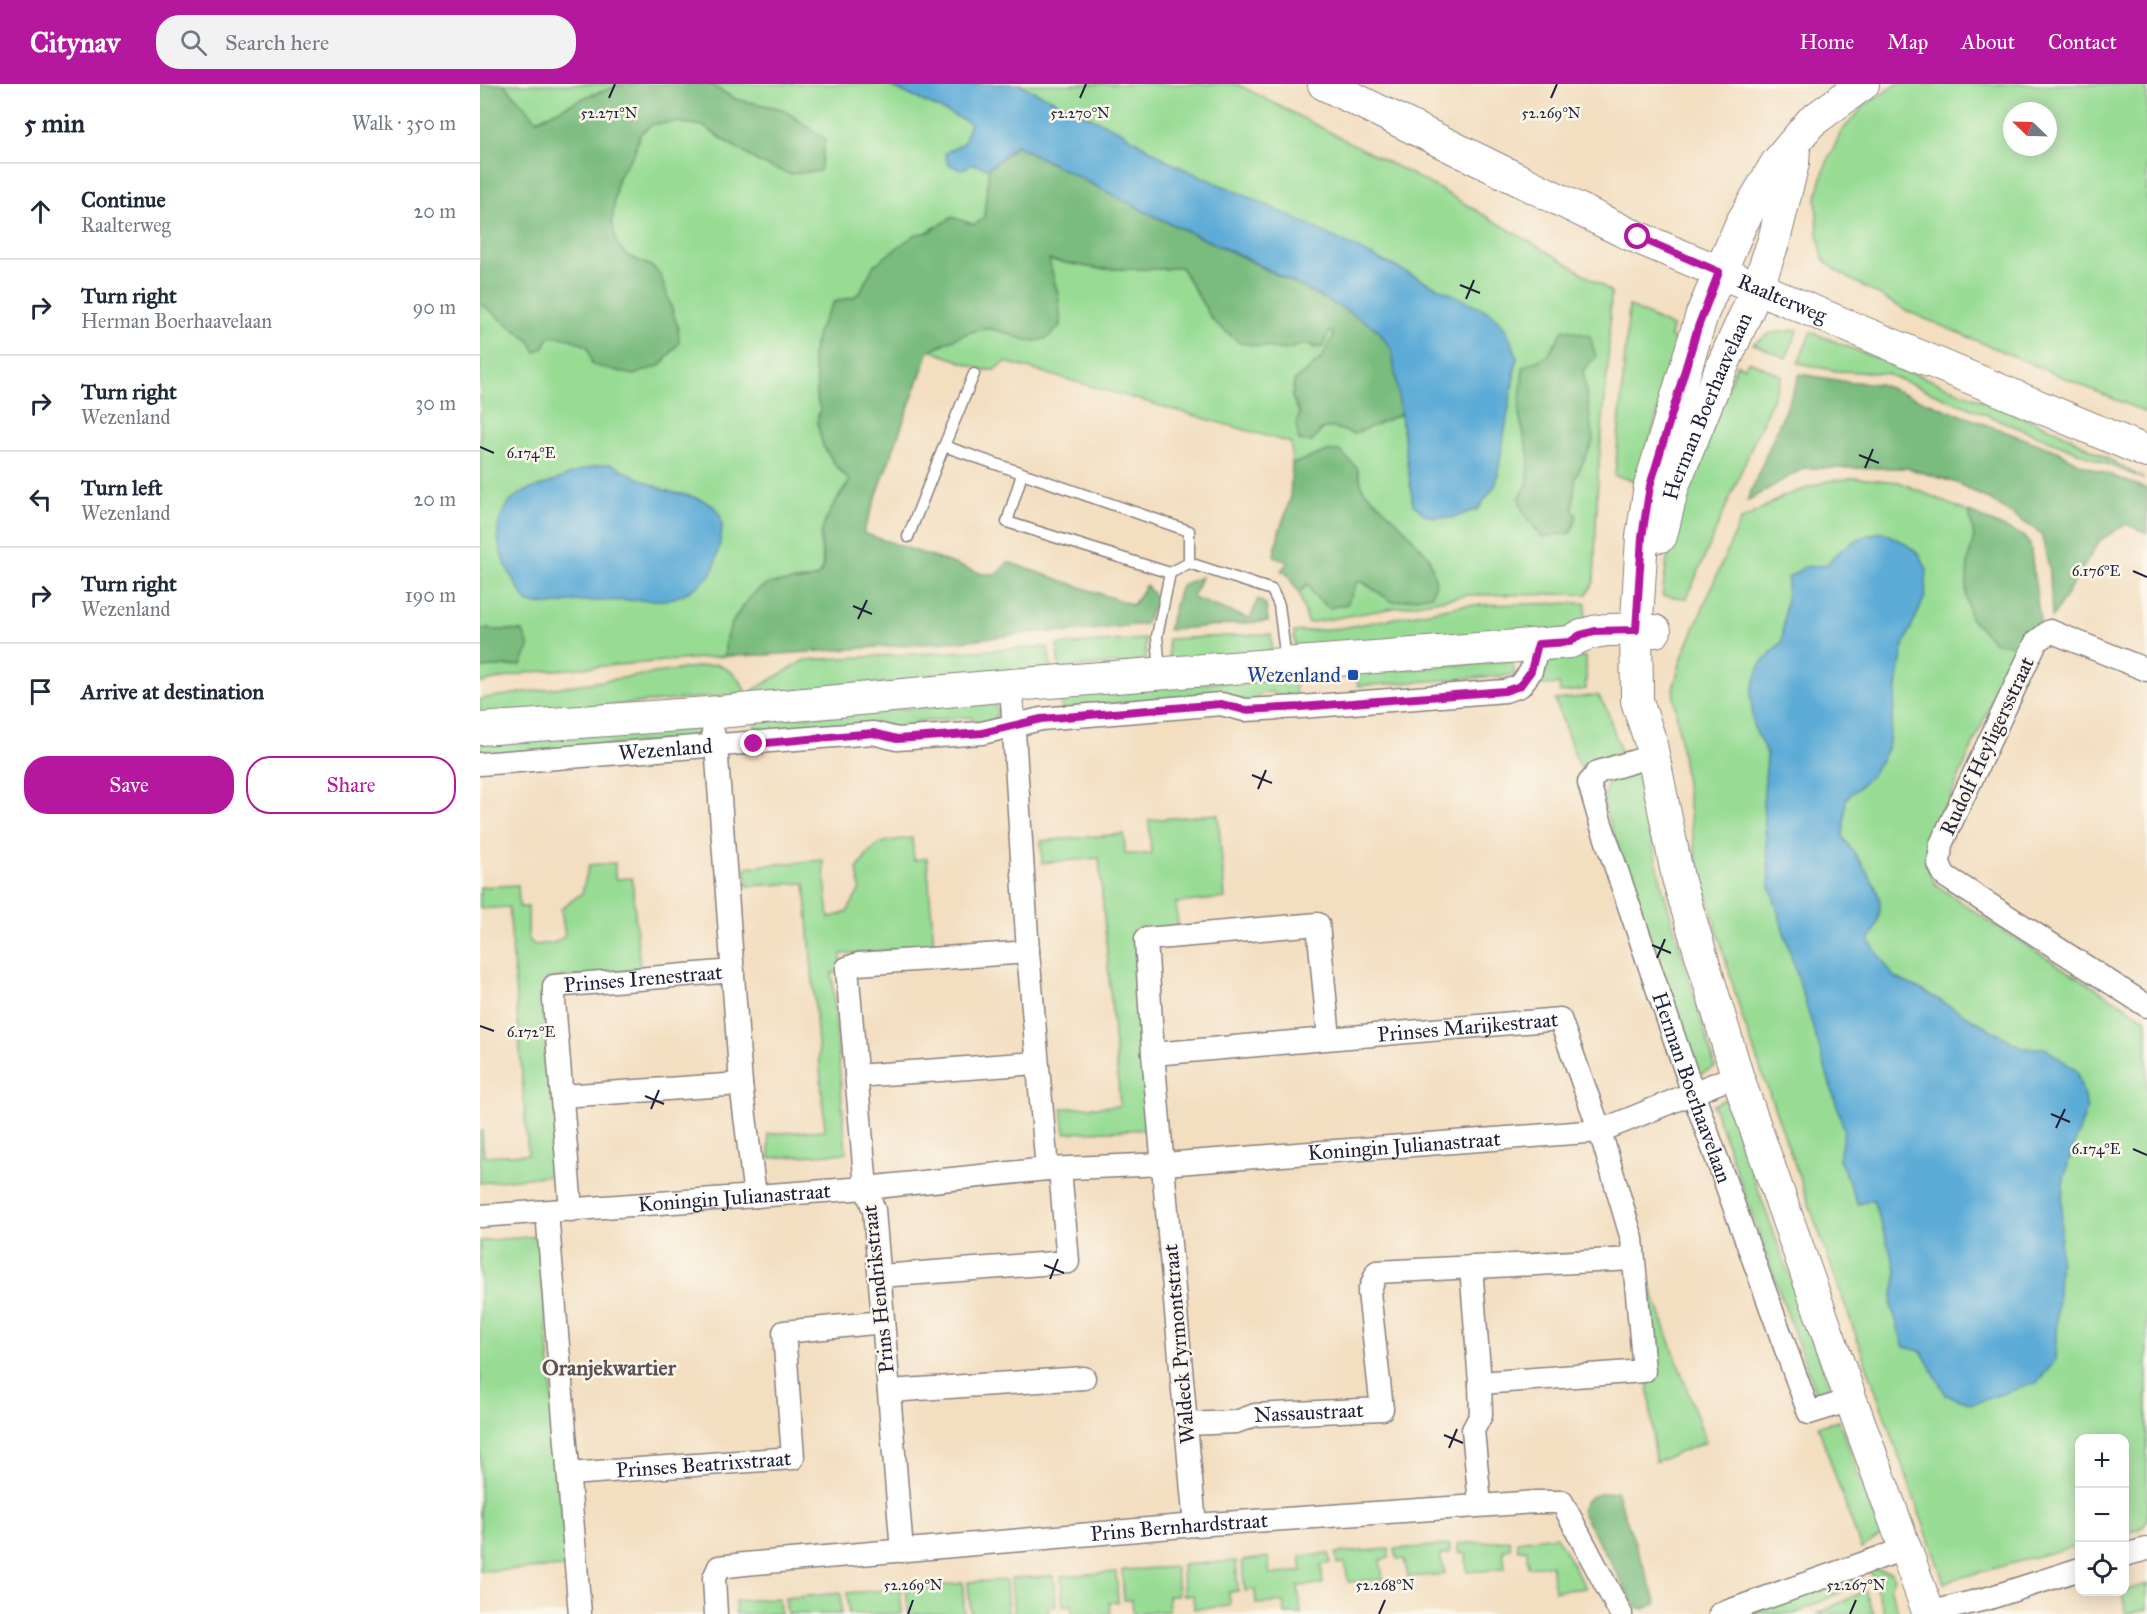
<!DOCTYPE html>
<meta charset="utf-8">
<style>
body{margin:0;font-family:"IM FELL Great Primer",serif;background:#f2f2f3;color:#1f2937}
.controls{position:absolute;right:18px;bottom:18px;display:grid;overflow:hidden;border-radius:12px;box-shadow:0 3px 15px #0003}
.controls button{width:54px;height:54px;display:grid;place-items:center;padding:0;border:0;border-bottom:2px solid #e0e1e3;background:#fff;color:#1f2937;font:30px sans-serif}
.compass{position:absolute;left:1523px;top:18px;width:54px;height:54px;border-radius:50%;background:#fff;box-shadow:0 3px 15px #0003;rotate:293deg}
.stop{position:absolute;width:18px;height:18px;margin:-14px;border:4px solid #b5179e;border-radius:50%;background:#fff}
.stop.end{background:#b5179e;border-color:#fff;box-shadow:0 2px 6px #0008}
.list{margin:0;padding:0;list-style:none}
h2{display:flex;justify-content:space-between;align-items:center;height:78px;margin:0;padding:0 24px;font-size:26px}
h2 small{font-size:20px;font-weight:400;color:#747a83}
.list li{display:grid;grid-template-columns:39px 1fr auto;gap:18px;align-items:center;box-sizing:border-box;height:96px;padding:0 24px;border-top:2px solid #e0e1e3}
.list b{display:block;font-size:22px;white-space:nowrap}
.list p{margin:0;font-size:20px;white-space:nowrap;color:#747a83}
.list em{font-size:20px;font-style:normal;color:#747a83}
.actions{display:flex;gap:12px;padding:18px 24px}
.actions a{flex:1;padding:14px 0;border:2px solid #b5179e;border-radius:24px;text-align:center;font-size:21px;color:#b5179e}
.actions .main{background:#b5179e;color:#fff}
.icon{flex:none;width:33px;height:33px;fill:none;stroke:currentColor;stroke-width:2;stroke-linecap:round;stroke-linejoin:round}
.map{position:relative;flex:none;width:1667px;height:1530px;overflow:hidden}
header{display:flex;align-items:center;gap:36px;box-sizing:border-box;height:84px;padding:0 30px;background:#b5179e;color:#fff}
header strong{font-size:28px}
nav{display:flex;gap:33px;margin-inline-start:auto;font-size:21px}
.search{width:420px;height:54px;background:#f2f2f3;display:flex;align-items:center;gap:15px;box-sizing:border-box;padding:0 21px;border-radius:24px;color:#747a83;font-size:22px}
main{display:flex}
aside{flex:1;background:#fff}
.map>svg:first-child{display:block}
.green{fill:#98dc94;stroke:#5d7f68;stroke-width:1.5;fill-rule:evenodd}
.forest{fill:#7abc7e;stroke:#4e6f5c;stroke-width:1.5}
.water{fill:#5dacd7;stroke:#406789;stroke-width:1.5}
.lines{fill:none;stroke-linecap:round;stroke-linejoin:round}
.lane-casing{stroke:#8a807e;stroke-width:13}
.street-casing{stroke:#8a807e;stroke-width:25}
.secondary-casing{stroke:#8a807e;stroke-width:34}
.lane{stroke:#fff;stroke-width:10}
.street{stroke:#fff;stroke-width:22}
.secondary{stroke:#fff;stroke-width:32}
.route{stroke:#b5179e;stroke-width:8}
.ticks{fill:none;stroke:#22223b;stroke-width:2}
.transit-dot{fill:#1a4fb4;stroke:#fbf7ec;stroke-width:2}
.labels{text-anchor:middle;stroke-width:5;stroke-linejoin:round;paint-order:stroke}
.street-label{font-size:21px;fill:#22223b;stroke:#fbf7ec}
.transit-label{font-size:21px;fill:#164399;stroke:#fbf7ec;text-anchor:end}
.neighbourhood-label{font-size:22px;font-weight:bold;fill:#5c5255;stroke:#fbf7ec}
.ticks-label{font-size:15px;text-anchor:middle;fill:#22223b;stroke:#fbf7ec;stroke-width:5;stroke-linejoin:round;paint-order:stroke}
</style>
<header>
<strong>Citynav</strong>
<div class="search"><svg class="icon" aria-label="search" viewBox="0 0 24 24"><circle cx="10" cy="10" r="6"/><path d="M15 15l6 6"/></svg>Search here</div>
<nav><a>Home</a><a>Map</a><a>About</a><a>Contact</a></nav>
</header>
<main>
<aside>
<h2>5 min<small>Walk · 350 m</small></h2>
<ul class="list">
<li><svg class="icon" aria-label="ahead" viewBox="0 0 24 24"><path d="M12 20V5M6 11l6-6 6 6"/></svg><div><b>Continue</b><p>Raalterweg</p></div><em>20 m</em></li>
<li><svg class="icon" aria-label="right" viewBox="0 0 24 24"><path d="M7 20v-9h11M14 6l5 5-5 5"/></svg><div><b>Turn right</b><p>Herman Boerhaavelaan</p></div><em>90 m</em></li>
<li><svg class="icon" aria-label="right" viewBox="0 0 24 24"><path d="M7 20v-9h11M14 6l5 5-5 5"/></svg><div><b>Turn right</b><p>Wezenland</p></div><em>30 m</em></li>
<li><svg class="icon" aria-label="left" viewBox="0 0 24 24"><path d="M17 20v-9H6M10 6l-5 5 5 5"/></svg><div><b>Turn left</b><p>Wezenland</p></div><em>20 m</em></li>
<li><svg class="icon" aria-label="right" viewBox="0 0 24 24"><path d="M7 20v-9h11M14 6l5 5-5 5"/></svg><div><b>Turn right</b><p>Wezenland</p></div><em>190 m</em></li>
<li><svg class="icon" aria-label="arrive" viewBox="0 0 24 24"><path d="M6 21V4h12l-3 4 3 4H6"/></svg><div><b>Arrive at destination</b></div></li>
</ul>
<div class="actions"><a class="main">Save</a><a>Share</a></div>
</aside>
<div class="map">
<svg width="1667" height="1530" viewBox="0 0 1667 1530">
<rect width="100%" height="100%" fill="#fbf7ec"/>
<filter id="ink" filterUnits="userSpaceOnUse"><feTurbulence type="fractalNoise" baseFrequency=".0167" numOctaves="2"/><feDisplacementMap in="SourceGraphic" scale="12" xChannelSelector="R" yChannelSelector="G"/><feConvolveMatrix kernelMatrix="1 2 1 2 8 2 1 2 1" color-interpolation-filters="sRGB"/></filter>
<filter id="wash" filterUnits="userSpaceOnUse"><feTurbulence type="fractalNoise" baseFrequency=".008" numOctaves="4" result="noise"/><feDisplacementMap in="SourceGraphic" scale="24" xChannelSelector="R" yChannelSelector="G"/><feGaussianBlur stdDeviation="1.35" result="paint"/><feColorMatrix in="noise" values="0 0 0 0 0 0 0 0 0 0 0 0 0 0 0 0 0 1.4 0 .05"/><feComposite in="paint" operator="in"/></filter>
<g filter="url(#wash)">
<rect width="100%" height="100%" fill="#f3dec0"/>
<path class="green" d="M24,0H145L108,12L57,36Z
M225,0H406L491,39L484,59L492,80L509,84L504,133L495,141L455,143L394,181L380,208L374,213L354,218L332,273L337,297L336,312L340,324L337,338L343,362L356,382L370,397C358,414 345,431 341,452C338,468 348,477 338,493C325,495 270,516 262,524C250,537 246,555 245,572L51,588L0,599V584L40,581L43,547L0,545V219L50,257L64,263L69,253C83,251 96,256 108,263L171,182L146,171L137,160L132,138L137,95L154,69L160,50L172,40L197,38L223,42L251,61L339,86L345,55L302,25L255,15L233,2Z
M538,0H757L956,103L1095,184L1131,208L1128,280L1118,390L1114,498L1107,510L988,511L828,539L819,509L828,500L867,520L877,498H882L913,518L928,515L949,473L920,440L883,405L877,384L848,367L812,380L811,359L526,278L514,286H504L449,266C467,259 486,247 506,245C539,242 549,276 581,240L578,211L568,176L621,185H683L701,183L733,237L804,266L825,260L835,264L850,247L855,251L841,275L814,297L812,313L832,358L843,344H855L874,350L921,330L933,420L947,432L971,434L998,425L1016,399L1037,273C1030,253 1027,243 1011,229L693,80L640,47ZM1084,245L1103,286L1113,357L1095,395L1093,425L1039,415L1048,399L1049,372L1039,331L1067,272Z
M1417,0H1667V329L1427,227L1358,188L1343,175L1338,148L1336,114L1345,83L1361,48L1384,22ZM1532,27H1568V63H1532Z
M1149,222L1192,243L1190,253L1197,258L1159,397L1135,392Z
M1318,246L1306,274L1273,260L1291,249Z
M1331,248L1580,348L1664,395L1404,289L1357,287L1318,279Z
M1269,277L1302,292L1207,514L1182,512L1191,447L1257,280L1264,283Z
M1376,394L1419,398L1543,452L1550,461L1560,539L1547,548L1529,577L1450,761L1447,782L1455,800L1523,847L1667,936V1437L1662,1444L1645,1449L1644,1354H1600L1599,1461L1464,1498L1263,936L1216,773L1193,605L1202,573L1260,437L1304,412L1348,397Z
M1106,519L1105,540L1082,547L815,566L814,548L862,544L985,521Z
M791,550L792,568L689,577L688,555Z
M665,555L666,577L579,585L577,561Z
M568,563L571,585L274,610L273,606L325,576Z
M1106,573V605L1080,609L1079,600L1061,601C1064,570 1079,574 1106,573Z
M1031,577L1034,584V591L878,602L876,588Z
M237,580C252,587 261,594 266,610L0,632V615Z
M814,592L816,615L803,616L792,608L782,609L772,619L582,626L580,611Z
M1118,611L1127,626L1141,668L1099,682L1075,616Z
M513,618L518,627C515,638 509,639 499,641L490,633L436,638L428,647L276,652L275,636Z
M220,644L222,648L219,654L0,673V658Z
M1156,687L1182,802L1235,983L1218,991L1123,720C1129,693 1128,692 1156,687Z
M738,730L745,814L696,819L698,842L656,847L672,1045L585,1049L582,1024L640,1022L619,774L562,779L561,757L644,750L645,770H671L669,736Z
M432,754L434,776L447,774L454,863L361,870L362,888L352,889L366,1069L290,1074L288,1050L345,1046L325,799L267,802L266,783L343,776L349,834L367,828L380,805L377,785C398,756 397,758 432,754Z
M135,779V795L152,794L160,887L67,895L83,1090L0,1099V1047H2L4,1072L48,1070L29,823L0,825V803L38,801L39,823H48V854L54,861L74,859L85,852L81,825L102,809L109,781Z
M1245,1015L1351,1306L1336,1310L1233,1021Z
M59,1152L87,1483L0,1487V1157Z
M1170,1201L1226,1358L1175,1378L1167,1284L1176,1281Z
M1359,1337L1401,1451L1381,1465L1338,1342Z
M1076,1452L1106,1504L1075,1507L1071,1481L1048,1483L1047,1465L1038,1466L1037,1457Z
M1030,1456V1464L1023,1466L1025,1485L987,1488L986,1470L978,1468V1460Z
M970,1461V1469L960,1471L965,1490L928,1493L924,1475H917L915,1465Z
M909,1465V1474L900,1476L903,1495L868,1498L865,1479L857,1480L856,1469Z
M849,1470L850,1479L841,1481L843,1500L818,1502L821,1530H805L804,1518L776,1520L775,1506L765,1507L762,1477L788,1473L790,1491L822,1487L820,1472Z
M756,1477L758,1507L749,1508L750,1522L714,1525L713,1511L703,1512L702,1481Z
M696,1483L698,1512H688L689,1527L653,1529L652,1516H644L642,1486Z
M1389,1484L1411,1488L1414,1494L1410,1503L1419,1530H1405Z
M636,1488L638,1518H629L631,1530H592V1521L583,1522L581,1492Z
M1379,1489L1378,1496L1358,1509L1315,1530H1263Z
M574,1492L576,1522L568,1523V1530H534L531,1494Z
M526,1496L528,1530H491L488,1498Z
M483,1499L484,1530H429L426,1505Z
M1667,1500V1526L1647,1530L1641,1508Z
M420,1505L422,1530H369L367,1509Z
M1385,1507L1394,1530H1337Z
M361,1509V1530H307L305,1514Z
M299,1514L300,1530H256L255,1517Z"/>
<path class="forest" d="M0,0H24L57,36L108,12L145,0H225L233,2L255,15L302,25L345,55L340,87L310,90L280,79L223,42L197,38L173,40L160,50L154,69L137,95L132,138L137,160L146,171L171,182L180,190L198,243L199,259L181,281L154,291L112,281L108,263C96,256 83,251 69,253L64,263L56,268L50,257L0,219Z
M536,61L674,132L764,174L866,226L897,245L912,266L921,330L874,350L855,344H843L832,358L819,357L816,339L820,329L812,313L814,297L841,275L854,251L850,247L842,264L825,260L804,266L760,259L733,237L701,183L683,185H621L569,176L578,211L581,241C577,244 575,248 571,251C551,267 529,245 508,245C488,245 467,259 449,267L383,449L503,490H517L528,478L653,521L666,501L677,515L665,540L589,548H556L482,557L286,571L245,572C245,566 245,559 246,554C251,537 272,505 289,500C300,496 332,499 339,491C349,481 339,463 341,451C345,431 359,413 370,397L356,382L343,362L337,338L340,324L336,312L337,297L332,273L337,249L347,229L354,218L374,213L380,208L394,181L436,150L449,148L472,133L495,141L504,133L509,84L526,72Z
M1084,245L1110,252L1116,273L1103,286L1113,357L1095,395L1093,425L1097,432L1091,449L1062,453L1044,430L1039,415L1048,399L1049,372L1039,331L1043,283L1067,272Z
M1320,290L1362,297L1399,300L1579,368L1598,379L1667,405V449L1646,440L1620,456L1572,534L1570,488L1561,449L1508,415L1477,399L1427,384H1324L1267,417Z
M848,367H860L877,384L883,405L920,440L949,473L956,498L952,511L913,518L883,498H877L867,520L849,524L834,512L828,500L819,509L806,489L801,487L808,478L794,472L799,448L810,416L812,380Z
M1489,428L1543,452L1550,461L1560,539L1547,547L1537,562L1515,559L1490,534L1486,513L1488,478L1494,452Z
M721,493L713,514L770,535L778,515L786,521L788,537L688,546L701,501Z
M0,545L43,547L49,563L41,581L0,584Z
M1136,1407L1177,1519L1164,1525L1156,1523L1101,1427C1106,1408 1119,1411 1136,1407Z"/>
<path class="water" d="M406,0H538L640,47L693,80L791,123L1011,229C1027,243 1030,253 1037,273L1016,400L998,425L971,434L947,432L933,420L912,266L897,245L866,226L764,173L674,132L536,61L509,84L492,80L481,86L468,80L465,69L484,59L490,39Z
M131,380C149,389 167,399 185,406C200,411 227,413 237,426C247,439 239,461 236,476C233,497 205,512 185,516L96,517L72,521L48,519C26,486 0,445 35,413C43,406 59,403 69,399C89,391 109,381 131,380Z
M1403,448L1423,458L1440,471L1447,486L1445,512L1423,563L1408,664L1392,691L1366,715L1363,753C1374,770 1401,801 1400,822C1400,834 1395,847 1389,857L1414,893L1440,905L1543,964H1565L1597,987L1607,1025L1588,1079L1583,1100L1575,1277L1558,1298L1492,1320L1466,1311L1441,1267L1424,1263L1411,1221L1417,1188L1393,1116L1378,1120L1359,1075L1364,1046L1290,802L1283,720L1287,670L1273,641L1271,608L1281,579L1302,558L1308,494L1324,483L1346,481C1361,463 1379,451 1403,448Z"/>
</g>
<g filter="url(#ink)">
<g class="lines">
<g class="lane-casing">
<path id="lane" d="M494,290L464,362L709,447V479
M542,390L527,438L690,489
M428,453L464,362
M680,588L677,552L690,489L709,479L792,506L799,521L806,577"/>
</g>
<g class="street-casing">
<g id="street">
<path d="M1667,586L1570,547L1556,558L1461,760L1459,780L1465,792L1667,922"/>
<path d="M531,601L548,868L567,1085"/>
<path d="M233,648L236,661L261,1000L275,1112"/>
<path id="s1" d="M1172,672L1118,688L1109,699L1121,740L1213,1009L1329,1329L1371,1316"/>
<path id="s2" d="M0,680L393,649L417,655L502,649L561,635L741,620L765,626L821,623L1025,607L1040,602L1051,587L1058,560"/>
<path id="s3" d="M673,970L1080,935L1120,1047L1152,1155L1164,1287L1000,1299L991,1183"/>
<path d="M376,992L557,979"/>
<path d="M82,1012L261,1000"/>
<path id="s4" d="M91,1126L74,917V902L253,887"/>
<path d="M67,1128L100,1530"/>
<path id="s5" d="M0,1132L386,1104L567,1085L684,1080L1120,1047L1257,991"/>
<path d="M400,1192L588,1178L580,1085"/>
<path d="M409,1307L604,1294"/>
<path id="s6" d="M706,1340L756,1338L775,1331L902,1325L889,1208L897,1188L1153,1175"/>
<path id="s7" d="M89,1390L313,1374L304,1248L403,1238"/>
<path d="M1000,1420L993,1346L1001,1331L1000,1299"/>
<path d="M715,1441L673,970L666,855L838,840L849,954"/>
<path d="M422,1467L394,1126L386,1104L367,884L378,880L548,868"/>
<path d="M1644,1471L1667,1465"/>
<path d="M1449,1529L1509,1514L1600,1485"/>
<path id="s8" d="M236,1530L234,1494L239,1483L265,1480L715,1441L1056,1418H1082L1141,1530"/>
<path d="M1240,1530L1424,1465"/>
</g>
</g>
<g class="secondary-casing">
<g id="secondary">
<path id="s9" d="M844,0L1147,149L1667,368"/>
<path d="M1383,0L1331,38L1296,80L1261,140L1222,230L1170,402L1162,453L1156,552L1157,604V617L1170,656L1198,794L1257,991L1371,1316L1449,1530"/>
<path id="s10" d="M1181,452L1193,402L1240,287L1277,205L1294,156L1313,79L1314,64"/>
<path d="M0,645L228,629L531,601L1090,558C1116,541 1146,546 1175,547"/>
</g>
</g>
<use href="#lane" class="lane"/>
<use href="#street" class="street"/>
<use href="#secondary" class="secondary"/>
</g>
</g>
<g class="lines" filter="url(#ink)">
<path class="route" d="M274,660L393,649L417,655L502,649L561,635L741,620L765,626L821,623L1025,607L1040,602L1051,587L1058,560L1090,558L1100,551L1115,547L1156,546L1162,453L1170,402L1218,243L1239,188L1158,153"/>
</g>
<path class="ticks" d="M129,14L135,0M600,14L606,0M1071,14L1077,0M980,201L1000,209M986,215L994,196M0,363L14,369M1379,371L1399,379M1385,384L1393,365M1653,487L1667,493M373,522L392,530M378,535L387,516M772,691L792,699M778,705L786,686M1172,861L1191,869M1177,874L1185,855M0,942L14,947M165,1012L184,1020M171,1025L179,1006M1571,1030L1590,1038M1576,1044L1585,1025M1653,1065L1667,1071M564,1181L584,1189M570,1195L578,1175M964,1351L983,1359M969,1364L977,1345M428,1530L433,1516M899,1530L905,1516M1370,1530L1376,1516"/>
<rect class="transit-dot" x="867" y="585" width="12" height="12" rx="3"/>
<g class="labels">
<g class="street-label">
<text dy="7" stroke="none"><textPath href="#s9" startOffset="506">Raalterweg</textPath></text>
<text dy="7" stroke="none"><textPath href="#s10" startOffset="138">Herman Boerhaavelaan</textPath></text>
<text transform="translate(1507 662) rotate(-65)" y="7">Rudolf Heyligersstraat</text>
<text dy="7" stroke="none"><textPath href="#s2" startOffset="186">Wezenland</textPath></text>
<text dy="7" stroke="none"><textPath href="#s4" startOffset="314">Prinses Irenestraat</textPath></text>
<text dy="7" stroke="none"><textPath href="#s3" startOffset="316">Prinses Marijkestraat</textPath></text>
<text dy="7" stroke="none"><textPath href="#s1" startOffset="392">Herman Boerhaavelaan</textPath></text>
<text dy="7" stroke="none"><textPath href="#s5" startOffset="927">Koningin Julianastraat</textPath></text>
<text dy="7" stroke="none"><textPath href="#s5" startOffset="255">Koningin Julianastraat</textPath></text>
<text transform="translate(398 1205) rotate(-96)" y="7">Prins Hendrikstraat</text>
<text transform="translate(699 1260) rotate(-95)" y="7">Waldeck Pyrmontstraat</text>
<text dy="7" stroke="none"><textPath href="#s6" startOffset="124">Nassaustraat</textPath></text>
<text dy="7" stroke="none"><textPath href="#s7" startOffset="135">Prinses Beatrixstraat</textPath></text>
<text dy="7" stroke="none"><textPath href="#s8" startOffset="510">Prins Bernhardstraat</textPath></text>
</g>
<g class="transit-label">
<text x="861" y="598">Wezenland</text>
</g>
<g class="neighbourhood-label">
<text x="129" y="1291">Oranjekwartier</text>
</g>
</g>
<g class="ticks-label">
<text x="600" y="34">52.270°N</text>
<text x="129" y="34">52.271°N</text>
<text x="1071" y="34">52.269°N</text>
<text x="51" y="374">6.174°E</text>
<text x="1616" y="492">6.176°E</text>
<text x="51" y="953">6.172°E</text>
<text x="1616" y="1070">6.174°E</text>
<text x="433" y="1506">52.269°N</text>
<text x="905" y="1506">52.268°N</text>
<text x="1376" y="1506">52.267°N</text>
</g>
</svg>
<div class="controls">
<button>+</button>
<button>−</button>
<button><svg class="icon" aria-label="locate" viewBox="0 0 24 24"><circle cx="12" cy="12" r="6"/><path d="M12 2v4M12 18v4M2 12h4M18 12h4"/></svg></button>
</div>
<svg class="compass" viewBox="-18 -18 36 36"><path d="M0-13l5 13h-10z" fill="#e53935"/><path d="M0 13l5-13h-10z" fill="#747a83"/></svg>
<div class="stop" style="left:1158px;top:153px"></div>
<div class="stop end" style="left:274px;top:660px"></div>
</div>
</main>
